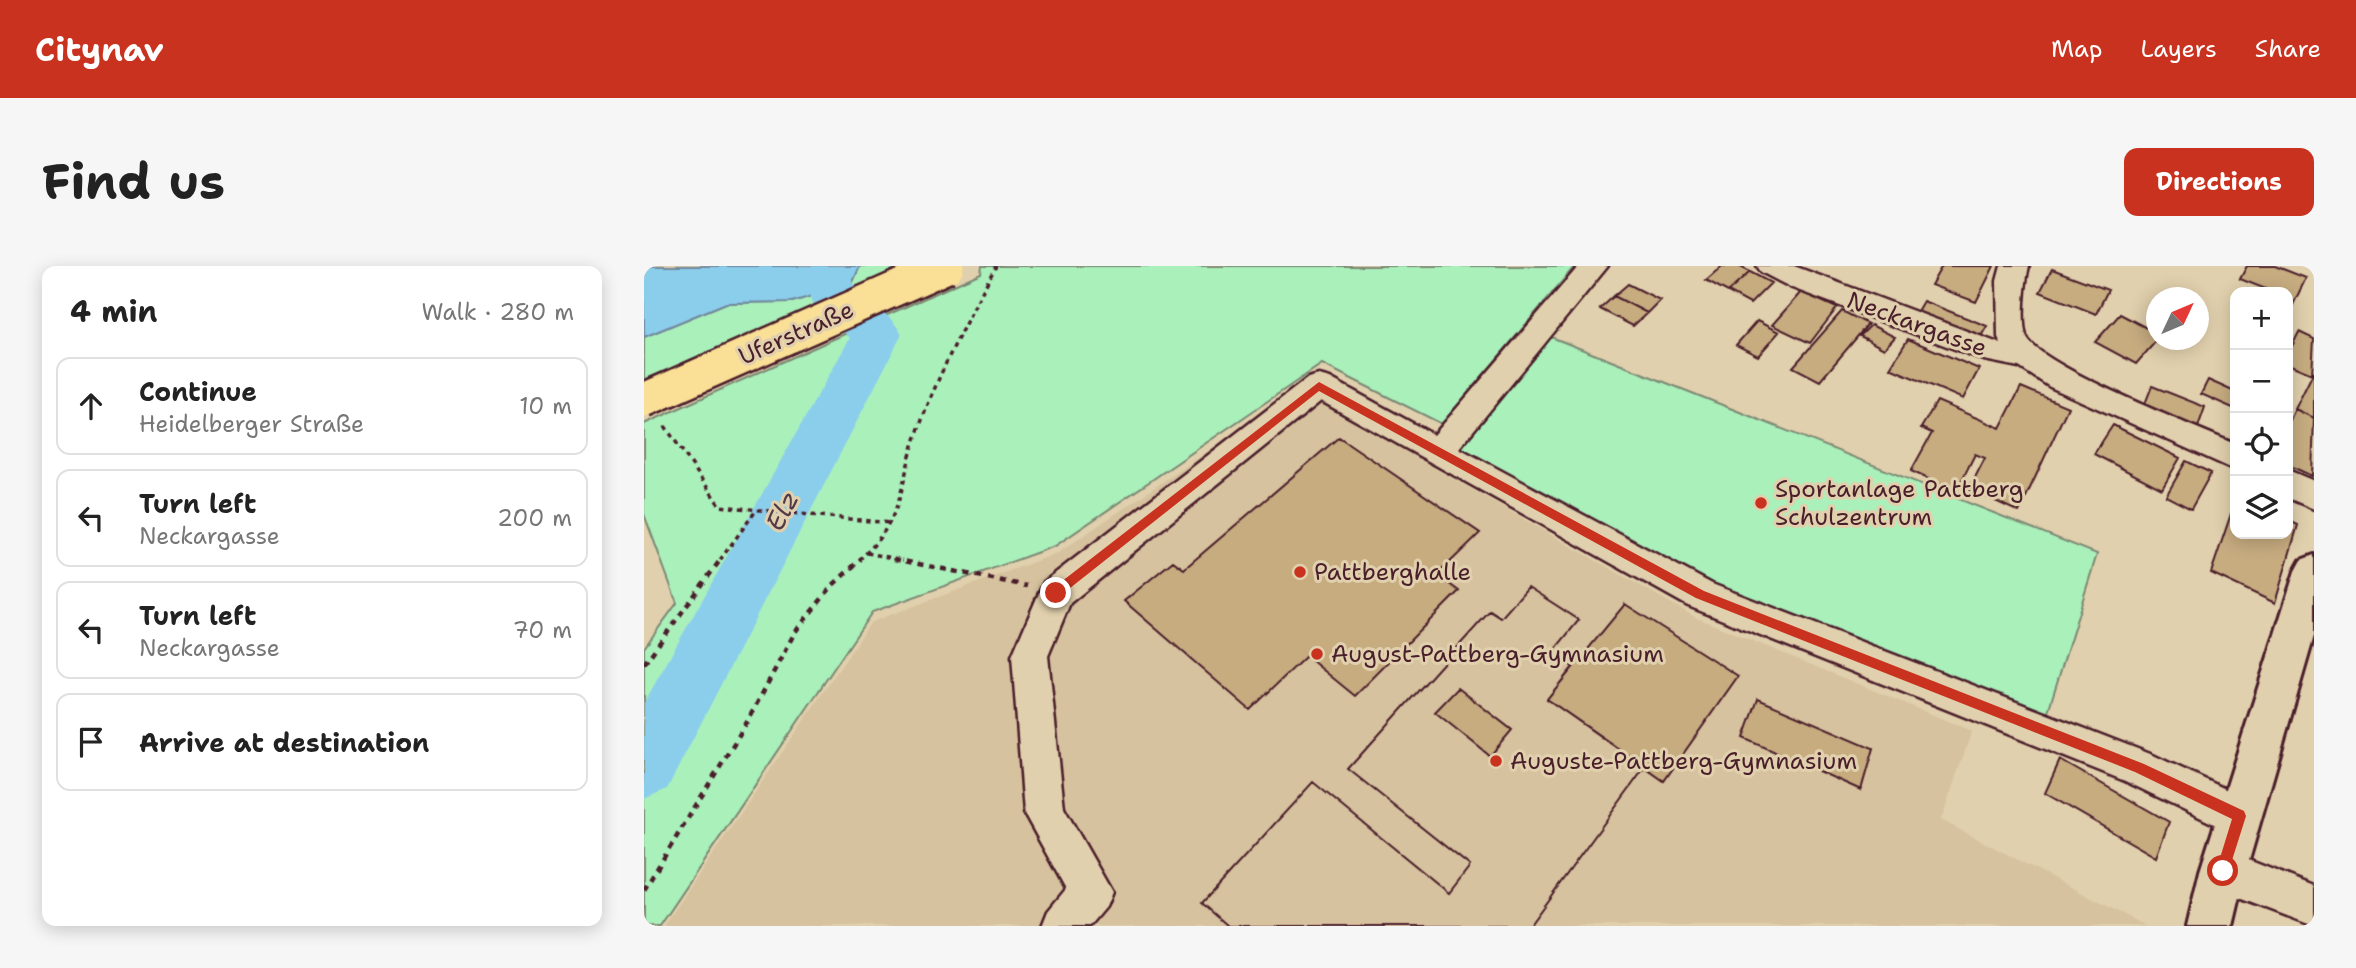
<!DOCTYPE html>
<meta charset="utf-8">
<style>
body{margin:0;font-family:"Shantell Sans",sans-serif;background:#f6f6f6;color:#222}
.controls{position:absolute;right:21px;top:21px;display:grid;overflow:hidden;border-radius:14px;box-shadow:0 4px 18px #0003}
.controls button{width:63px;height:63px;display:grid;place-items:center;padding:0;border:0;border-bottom:2px solid #e0e0e0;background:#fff;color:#222;font:35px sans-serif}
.compass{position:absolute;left:1502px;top:21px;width:63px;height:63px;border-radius:50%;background:#fff;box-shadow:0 4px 18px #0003;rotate:46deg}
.stop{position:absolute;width:21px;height:21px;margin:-16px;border:5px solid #c8321e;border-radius:50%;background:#fff}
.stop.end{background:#c8321e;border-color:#fff;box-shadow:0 2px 7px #0008}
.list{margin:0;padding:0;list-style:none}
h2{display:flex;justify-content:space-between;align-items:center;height:91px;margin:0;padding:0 28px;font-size:30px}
h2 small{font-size:23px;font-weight:400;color:#767676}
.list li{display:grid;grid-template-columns:46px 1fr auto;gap:21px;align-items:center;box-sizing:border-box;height:98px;margin:0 14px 14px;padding:0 14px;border:2px solid #e0e0e0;border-radius:14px}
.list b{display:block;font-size:26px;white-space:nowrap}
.list p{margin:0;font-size:23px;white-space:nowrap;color:#767676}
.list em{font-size:23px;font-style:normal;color:#767676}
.icon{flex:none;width:38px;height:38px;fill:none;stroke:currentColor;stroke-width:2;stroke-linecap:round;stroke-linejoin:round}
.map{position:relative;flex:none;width:1670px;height:660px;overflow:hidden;border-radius:14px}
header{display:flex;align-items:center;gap:42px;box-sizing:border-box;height:98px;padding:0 35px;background:#c8321e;color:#fff}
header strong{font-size:33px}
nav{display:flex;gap:38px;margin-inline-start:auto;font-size:24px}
.intro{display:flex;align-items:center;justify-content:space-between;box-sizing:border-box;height:168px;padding:0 42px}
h1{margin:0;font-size:49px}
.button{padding:18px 32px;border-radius:14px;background:#c8321e;color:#fff;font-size:24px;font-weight:700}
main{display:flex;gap:42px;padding:0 42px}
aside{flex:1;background:#fff;border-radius:14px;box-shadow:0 4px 18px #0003}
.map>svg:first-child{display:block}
.built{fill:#d6c29e}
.green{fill:#aaf0bb;stroke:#7a8873;stroke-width:2}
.water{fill:#8bceec;stroke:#71889f;stroke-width:2}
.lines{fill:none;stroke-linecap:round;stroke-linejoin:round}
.river{fill:#8bceec;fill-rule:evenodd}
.building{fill:#c7ac80;stroke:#4a1f2b;stroke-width:2;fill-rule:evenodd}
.minor-casing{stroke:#4a1f2b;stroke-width:5}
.tertiary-casing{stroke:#4a1f2b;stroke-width:6}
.path-far1{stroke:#4a1f2b;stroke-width:3.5;stroke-dasharray:4.5 4.5;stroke-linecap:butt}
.path{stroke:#4a1f2b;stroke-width:4.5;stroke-dasharray:6 6;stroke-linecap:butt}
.minor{fill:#e1d0ad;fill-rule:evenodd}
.tertiary{fill:#e1d0ad;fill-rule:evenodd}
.primary-bridge-casing{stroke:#4a1f2b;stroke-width:38;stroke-linecap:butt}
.primary-bridge{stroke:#fadf96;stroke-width:33}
.route{fill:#c8321e}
.poi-dot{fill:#c8321e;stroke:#e1d0ad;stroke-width:2.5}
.labels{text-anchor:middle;stroke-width:6;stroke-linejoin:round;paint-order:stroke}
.street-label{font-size:24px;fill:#4a1f2b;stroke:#e1d0ad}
.poi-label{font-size:24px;fill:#4a1f2b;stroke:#e1d0ad;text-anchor:start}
.water-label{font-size:26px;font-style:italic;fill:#543948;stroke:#e1d0ad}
</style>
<header>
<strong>Citynav</strong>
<nav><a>Map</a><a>Layers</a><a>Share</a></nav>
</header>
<div class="intro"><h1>Find us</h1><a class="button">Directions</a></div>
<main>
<aside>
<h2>4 min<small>Walk · 280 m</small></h2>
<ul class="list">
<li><svg class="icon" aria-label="ahead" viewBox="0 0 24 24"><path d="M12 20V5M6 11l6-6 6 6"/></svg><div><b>Continue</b><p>Heidelberger Straße</p></div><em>10 m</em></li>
<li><svg class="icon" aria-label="left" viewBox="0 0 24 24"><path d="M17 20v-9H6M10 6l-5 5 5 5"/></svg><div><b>Turn left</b><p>Neckargasse</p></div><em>200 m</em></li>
<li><svg class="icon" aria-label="left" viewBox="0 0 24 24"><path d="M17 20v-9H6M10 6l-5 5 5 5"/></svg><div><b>Turn left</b><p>Neckargasse</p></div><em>70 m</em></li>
<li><svg class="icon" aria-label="arrive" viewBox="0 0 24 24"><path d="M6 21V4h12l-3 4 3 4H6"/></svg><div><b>Arrive at destination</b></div></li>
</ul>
</aside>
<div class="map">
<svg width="1670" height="660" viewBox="0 0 1670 660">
<rect width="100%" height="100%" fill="#e1d0ad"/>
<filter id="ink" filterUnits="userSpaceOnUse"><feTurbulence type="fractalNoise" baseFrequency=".0143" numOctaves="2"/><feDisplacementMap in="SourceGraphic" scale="14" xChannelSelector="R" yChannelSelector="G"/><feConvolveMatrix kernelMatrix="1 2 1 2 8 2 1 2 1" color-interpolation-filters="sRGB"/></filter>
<g filter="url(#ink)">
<path class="built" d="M654,124L1051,351L1328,465L1297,554L1502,660H20L227,356L414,287Z"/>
<path class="green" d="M216,0H262L0,114V71L82,37L148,36L208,18Z
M338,0H931L798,158L678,98L411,280L228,346L16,660H0V382L33,337L0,248V158L337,7Z
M907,71L1453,288L1402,452L1062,319L814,186Z"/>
<path class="water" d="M0,0H216L208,18L148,36L82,37L0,71Z"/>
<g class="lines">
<path class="river" d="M155,0H201C213,34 241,39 258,68L23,523L0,533V437L206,72L170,39Z"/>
</g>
<path class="building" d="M1078,0H1095L1106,6L1084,26L1062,14Z
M1298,0H1350L1332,36L1287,19Z
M1603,0H1631L1662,12L1648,41L1644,39V26H1621L1622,23L1596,13Z
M1408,3L1464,24L1452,48L1396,26Z
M1106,6L1127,17L1106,38L1084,26Z
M984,18L1016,34L1003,47L970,30Z
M1157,26L1193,42L1166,77L1128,59Z
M970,30L1003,47L989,60L956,43Z
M1279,35L1343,60L1336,72L1272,47Z
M1198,45L1224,58L1176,115L1149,101Z
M1476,48L1512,67L1513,74L1492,98L1451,76Z
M1113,55L1135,66L1114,90L1092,79Z
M1227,59L1251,71L1240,83L1216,70Z
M1655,66L1670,73L1668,108L1644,98V88Z
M1264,73L1335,103L1319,133L1246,102Z
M1670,105V152L1651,143Z
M1564,114L1591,126V143L1557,128Z
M1508,120L1561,141L1553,164L1499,143Z
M1377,121L1424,141L1375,246L1325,223L1341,192L1331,188L1312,226L1267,205L1288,167L1277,162L1293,135L1356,162Z
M1651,143L1670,152L1668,210L1644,199V158Z
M1469,159L1536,192L1518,223L1450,188Z
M695,171L836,267L793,309L815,325L711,430L662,390L606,444L480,335L529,295L540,303Z
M1542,195L1567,207L1547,243L1522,230Z
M1591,236V268H1644V254L1654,259L1631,337L1567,307Z
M884,321L935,354L908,387L929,401L903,433L1001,501L885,660H584L558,637L669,516L805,627L826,600L704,503L846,345L857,352ZM814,422L868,464L846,490L791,446Z
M884,321L935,354L908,387L929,401L903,433L1001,501L885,660H584L558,637L669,516L805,627L826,600L704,503L846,345L857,352Z
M981,338L1094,410L1020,515L903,433Z
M1114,433L1229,482L1217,524L1100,472Z
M1416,494L1525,556L1512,591L1401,527Z"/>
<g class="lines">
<g class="minor-casing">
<path id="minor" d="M935,0H964L815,182L1068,318L1509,489L1609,536L1615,550L1609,564L1595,570L1481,515L1044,340L677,135L426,337L404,390L420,542L468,626L462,641L446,660H398L404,645L422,623L380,547L368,390L395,327L400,316L664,112L675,109L686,112L790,169Z
M1113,0H1150L1357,78L1354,71L1353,15L1357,0H1385C1381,16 1377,54 1382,70C1392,99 1557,163 1591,178V204L1406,121L1375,101L1340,94L1148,22L1117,6Z
M1644,204L1670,215V243L1644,232Z
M1579,584L1670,620V660L1564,620L1558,605L1564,590Z"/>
</g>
<g class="tertiary-casing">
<path id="tertiary" d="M1670,289V370L1602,605L1589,660H1543L1556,605L1651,305L1657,294Z"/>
</g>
<path class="path-far1" d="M21,160L76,240L246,257
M223,287L259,294
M76,294L111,246
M215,294C263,250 254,219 274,165C294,108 323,53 352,0"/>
<path class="path" d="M250,293L383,320
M0,398L77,293
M0,624L103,456L151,366L189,319L217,293"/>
<use href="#minor" class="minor"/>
<use href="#tertiary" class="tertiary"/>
<g class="primary-bridge-casing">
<path id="primary-bridge" d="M0,134L303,0"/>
</g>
<use href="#primary-bridge" class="primary-bridge"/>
</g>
</g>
<path class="route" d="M675,116L1060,325L1500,498L1600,545L1602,550L1583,610L1579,612L1572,605L1588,553L1491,506L1052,332L675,125L416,330H408V323Z"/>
<g class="poi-dot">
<circle cx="1117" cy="237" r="7"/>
<circle cx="656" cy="306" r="7"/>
<circle cx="673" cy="388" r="7"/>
<circle cx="852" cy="495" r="7"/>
</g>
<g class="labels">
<g class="street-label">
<text transform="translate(1273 58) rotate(20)" y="8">Neckargasse</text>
<text transform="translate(152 67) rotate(-24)" y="8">Uferstraße</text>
</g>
<g class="poi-label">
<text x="1131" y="231">Sportanlage Pattberg<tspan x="1131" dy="28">Schulzentrum</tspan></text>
<text x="670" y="314">Pattberghalle</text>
<text x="687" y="396">August-Pattberg-Gymnasium</text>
<text x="866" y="503">Auguste-Pattberg-Gymnasium</text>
</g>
<g class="water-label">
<text transform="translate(138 245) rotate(-62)" y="9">Elz</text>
</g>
</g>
</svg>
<div class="controls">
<button>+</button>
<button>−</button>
<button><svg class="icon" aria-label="locate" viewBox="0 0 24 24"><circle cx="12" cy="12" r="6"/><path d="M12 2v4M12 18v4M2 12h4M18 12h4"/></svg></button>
<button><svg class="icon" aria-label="layers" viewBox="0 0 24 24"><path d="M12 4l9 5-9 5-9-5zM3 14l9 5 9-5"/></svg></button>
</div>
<svg class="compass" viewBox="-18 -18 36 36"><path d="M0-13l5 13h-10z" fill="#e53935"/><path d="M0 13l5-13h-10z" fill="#767676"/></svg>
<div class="stop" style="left:1579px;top:605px"></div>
<div class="stop end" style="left:412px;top:327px"></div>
</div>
</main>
